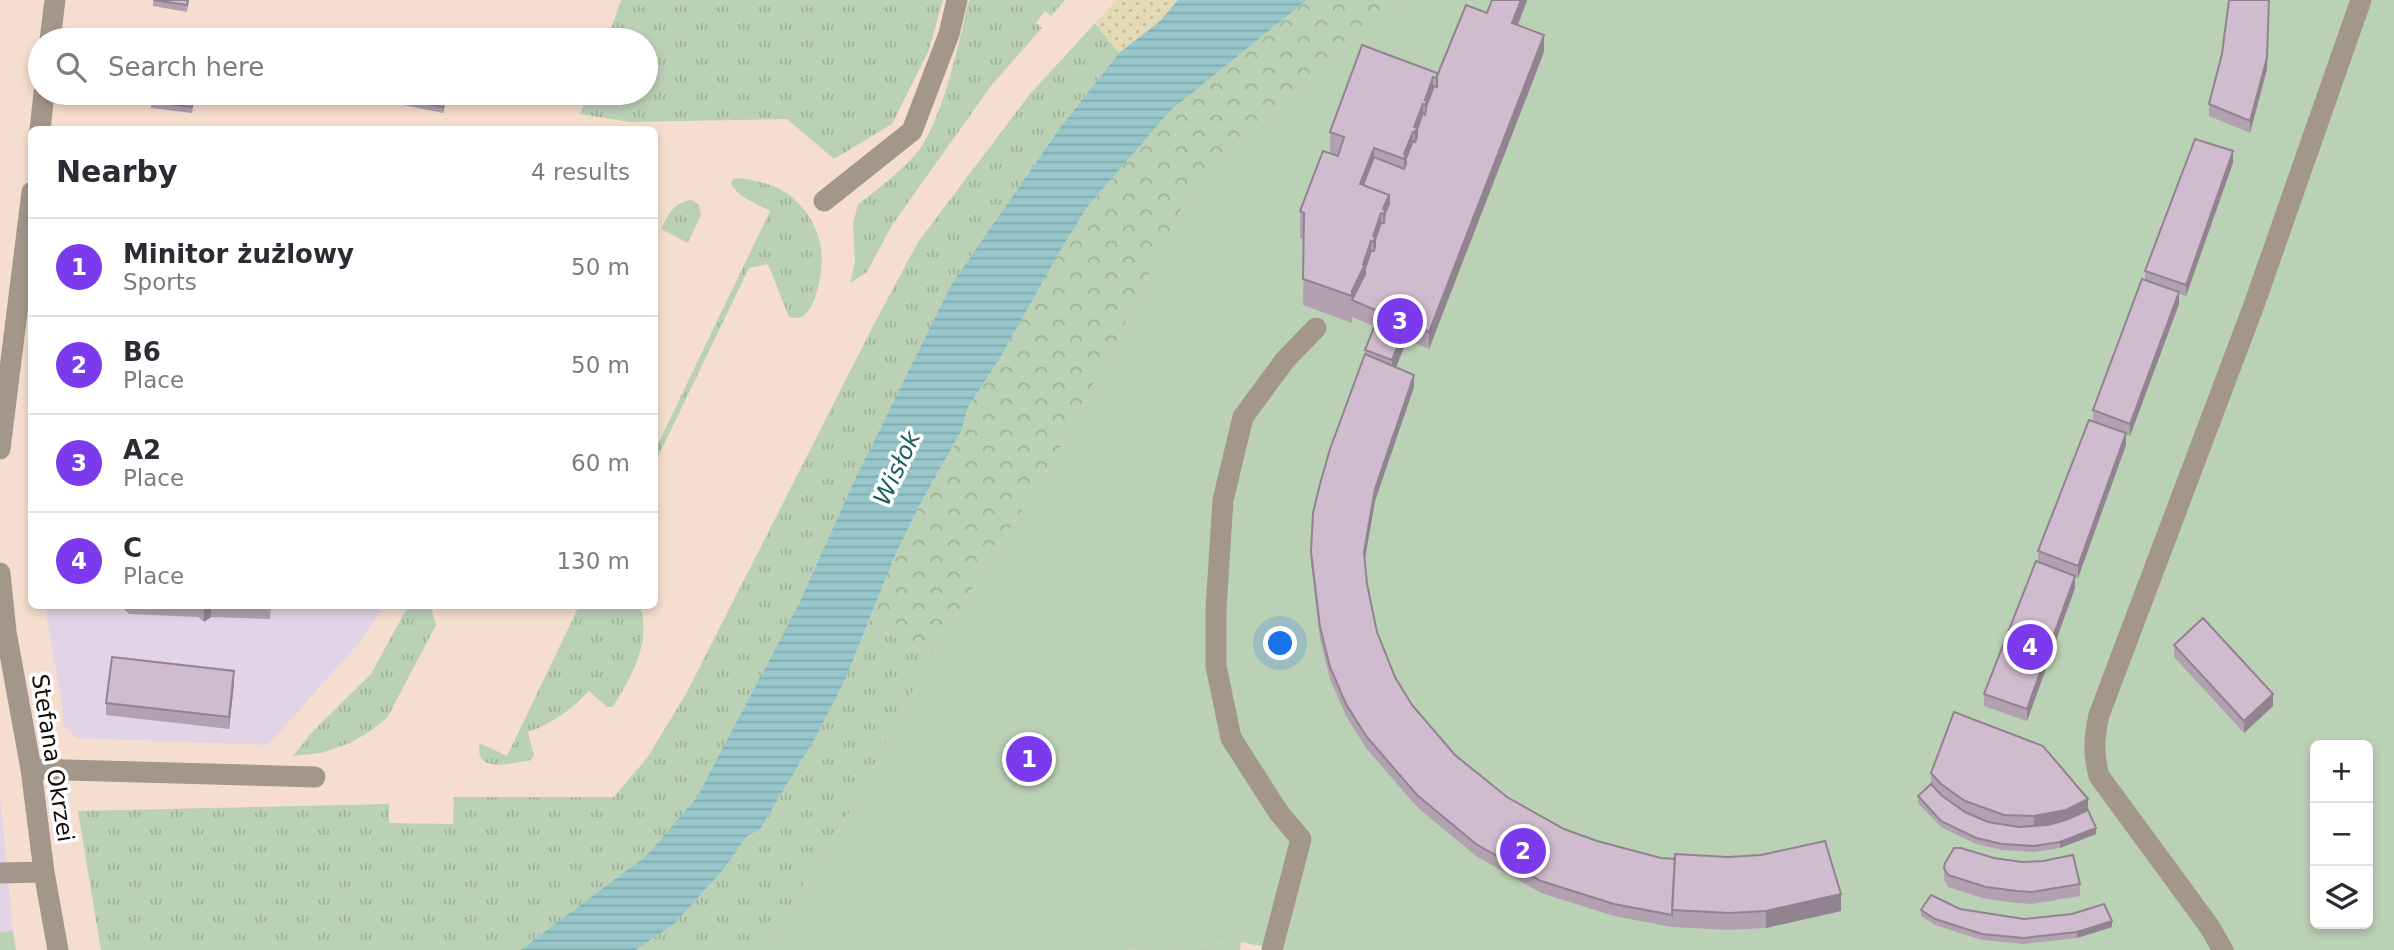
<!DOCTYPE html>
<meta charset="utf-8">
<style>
body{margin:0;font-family:"DejaVu Sans",sans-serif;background:#f7f7f7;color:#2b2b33}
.controls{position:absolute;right:21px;bottom:21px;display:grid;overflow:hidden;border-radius:10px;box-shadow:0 4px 10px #0003}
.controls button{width:63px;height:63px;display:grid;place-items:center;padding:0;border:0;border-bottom:2px solid #e1e1e2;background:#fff;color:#2b2b33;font:35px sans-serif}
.you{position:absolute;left:1281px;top:644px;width:24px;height:24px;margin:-18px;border:5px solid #fff;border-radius:50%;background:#1a73e8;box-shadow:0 0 0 10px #1a73e833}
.badge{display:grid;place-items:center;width:46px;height:46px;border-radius:50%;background:#7c3aed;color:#fff;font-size:23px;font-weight:700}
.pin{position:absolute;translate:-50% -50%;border:4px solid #fff;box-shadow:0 2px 7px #0006}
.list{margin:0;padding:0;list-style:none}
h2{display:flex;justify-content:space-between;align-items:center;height:91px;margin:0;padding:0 28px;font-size:30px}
h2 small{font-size:23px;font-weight:400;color:#7c7c81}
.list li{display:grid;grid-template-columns:46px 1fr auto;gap:21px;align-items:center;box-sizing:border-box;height:98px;padding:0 28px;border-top:2px solid #e1e1e2}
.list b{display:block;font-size:26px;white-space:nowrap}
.list p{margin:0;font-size:23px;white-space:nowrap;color:#7c7c81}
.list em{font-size:23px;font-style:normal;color:#7c7c81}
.icon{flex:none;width:38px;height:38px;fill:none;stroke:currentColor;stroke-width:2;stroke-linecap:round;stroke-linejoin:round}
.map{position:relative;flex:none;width:2394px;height:950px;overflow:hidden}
.search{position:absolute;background:#fff;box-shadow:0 4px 10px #0003;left:28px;top:28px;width:630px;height:77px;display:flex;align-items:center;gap:18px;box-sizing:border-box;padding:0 24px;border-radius:38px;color:#7c7c81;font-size:26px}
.panel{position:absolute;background:#fff;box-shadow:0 4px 10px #0003;left:28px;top:126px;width:630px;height:483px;border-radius:10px}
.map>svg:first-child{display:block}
.commercial{fill:#e1d4e7}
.grass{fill:url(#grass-tufts)}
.forest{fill:url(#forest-crowns)}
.sand{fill:url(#sand-dots)}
.park{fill:#bbd1b6;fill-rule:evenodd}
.water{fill:url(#water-rules)}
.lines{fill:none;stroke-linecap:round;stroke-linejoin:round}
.minor{stroke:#a2978a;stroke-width:21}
.wall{fill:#b2a2b1}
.shaded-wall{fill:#918490}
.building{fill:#cfbcce;stroke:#918490;stroke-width:2}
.labels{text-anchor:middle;stroke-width:7;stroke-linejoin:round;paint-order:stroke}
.street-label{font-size:23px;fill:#110a06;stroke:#fff}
.water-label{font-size:24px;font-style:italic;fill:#1c5d61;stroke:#fff}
</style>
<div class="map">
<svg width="2394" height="950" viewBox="0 0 2394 950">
<defs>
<pattern id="grass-tufts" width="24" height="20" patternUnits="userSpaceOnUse" patternTransform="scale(1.75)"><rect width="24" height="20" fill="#bbd1b6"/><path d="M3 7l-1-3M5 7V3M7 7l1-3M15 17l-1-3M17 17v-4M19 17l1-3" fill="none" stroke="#a0b29b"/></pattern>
<pattern id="forest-crowns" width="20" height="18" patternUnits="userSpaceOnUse" patternTransform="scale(1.75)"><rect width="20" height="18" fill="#bbd1b6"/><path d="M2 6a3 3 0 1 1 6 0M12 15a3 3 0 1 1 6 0" fill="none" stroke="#a0b29b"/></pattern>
<pattern id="sand-dots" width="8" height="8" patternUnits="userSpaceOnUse" patternTransform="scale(1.75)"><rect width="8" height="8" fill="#e3dab5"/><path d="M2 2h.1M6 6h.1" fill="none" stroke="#c2ba9a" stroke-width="1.8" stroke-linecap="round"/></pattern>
<pattern id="water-rules" width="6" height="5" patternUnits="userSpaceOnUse" patternTransform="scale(1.75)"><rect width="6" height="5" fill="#97c7ca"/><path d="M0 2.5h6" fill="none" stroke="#81aaac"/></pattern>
</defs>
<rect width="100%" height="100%" fill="#f5decf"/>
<path class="commercial" d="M45,606H383L365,636L268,745L77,738L63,726L62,706Z
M0,797L13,931L0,932Z"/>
<path class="grass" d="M621,0H943L929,50L892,124L834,159L787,119L630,122L580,114L588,93H646V40H607Z
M969,0H1065L1051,16L1045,11L1036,23L1042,28L991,86L892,225L867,272L850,283L855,262L853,224L858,204C875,192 907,166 919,150C945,113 958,44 969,0Z
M1095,23L1119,53L1059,129L951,285L854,481L797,608L758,686L697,797L647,855L520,950H101L78,811L389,804V823L453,824L454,797H614L647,758L687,692L873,326L918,242L1030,94Z
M737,178C755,180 778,185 792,197C806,209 816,225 820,243C825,261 819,301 805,315C800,319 795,318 789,317L768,264L749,268L655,463V450L770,211L745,198L737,192L731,184L732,180Z
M692,200L699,205L701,215L688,243L661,229C669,214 673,202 692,200Z
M408,606H426L431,608L436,625L387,718L369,732L350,743L321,753L293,756L314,730L371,674Z
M579,606H640C652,642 631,677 613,707H607L589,691C571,710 553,723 528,732L534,755L531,760C512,763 473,775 480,743L507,756Z
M868,624L931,655L857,800L763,950H636L674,924L724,869L747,836L759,831L818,733L846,678Z
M13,931L16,950H0V932Z
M1241,942L1240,950H1125Z"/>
<path class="forest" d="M1307,0H1415L1342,48L1243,140L1181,210L1111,352L1057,454L931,655L868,624L894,558L918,508L961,433L968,407L997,363L1063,246L1088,206L1170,111Z"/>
<path class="sand" d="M1117,0H1178L1160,21L1119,53L1095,23Z"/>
<path class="park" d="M1415,0H2394V950H1282L1241,942L1125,950H763L857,800L931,655L1057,454L1111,352L1181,210L1243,140L1342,48ZM2315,745H2368V924H2315Z"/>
<path class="water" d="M1178,0H1307L1170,111L1088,206L1063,246L997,363L968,407L961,432L918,508L894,558L846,678L818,733L759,831L747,836L724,869L674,924L636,950H520L647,855L697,797L797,608L854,481L951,285L1059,129L1119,53L1160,21Z"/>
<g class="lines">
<path class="minor" d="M50,40L55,0
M40,130L44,93
M824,201L912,131L949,34L957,0
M0,449L32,192
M0,573L6,632L31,769L44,872L58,950
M31,769L315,777
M0,873L44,872
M1272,950L1301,839L1279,813L1231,738L1216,666V609L1223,500L1243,417L1285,360L1316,328
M2223,950L2209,926L2099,776C2093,753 2094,737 2099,715L2254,305L2361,0"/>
</g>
<path class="wall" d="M153,0H189L187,12L153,6Z
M1527,0L1518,25L1544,52L1429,349L1407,340L1396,368L1414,387L1375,501L1365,559L1367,584L1377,632L1395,677L1412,705L1455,755L1507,797L1564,829L1597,841L1841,911L1766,928L1730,930L1672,927L1614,916L1541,893L1476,856L1417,807L1366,748L1346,716L1330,679L1320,639L1311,564V552L1365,355V350L1374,326L1352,317V323L1303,305L1304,239L1300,238V211L1330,154V132L1362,45L1437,76L1487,13Z
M2267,69L2250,133L2209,116V104Z
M195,93L192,113L151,108V102Z
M394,93H447L443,113L393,103Z
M2233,163L2186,296L2179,294V304L2130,436L2126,435V445L2078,578L2075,577V588L2027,721L1984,706V694L2038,562V551L2093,421V410L2145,280V271Z
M121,606H271L270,619L211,617L204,622L198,617L129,614Z
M2174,645L2273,706L2244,733L2174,657Z
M234,683L229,729L106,715V703Z
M1931,773L2088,810L2096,834L2060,848L2034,852L2002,850L1976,844L1941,827L1918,803V796L1931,784Z
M1944,868L2080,884V896L2032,904L2017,903L1986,899L1948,887L1944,880Z
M1960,909L2024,919L2112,927L2077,938L2024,944L1982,940L1935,925L1921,916V910Z"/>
<path class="shaded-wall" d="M1521,0H1527V1L1512,39V23Z
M2269,0L2267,69L2250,133V121Z
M1544,35V52L1429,349V332Z
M1433,77V103L1425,131V100Z
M446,93H447L443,113V107Z
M1423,104V130L1415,158L1414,127Z
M1413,132V158L1404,185V154Z
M1374,148V174L1365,195L1360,184Z
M2233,151V163L2186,296V285Z
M1389,195V221L1384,240L1383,209Z
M1381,213V240L1374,268L1373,236Z
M1371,241V267L1352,300V291Z
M2179,292V304L2130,436V424Z
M1407,323V340L1392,377V360Z
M1414,375V387L1375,501L1364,564V552L1375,489Z
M2126,433V445L2078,578V566Z
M2075,576V588L2027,721V709Z
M204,606H211V617L204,622Z
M234,671V683L229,729V717Z
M2273,694V706L2244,733V721Z
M2088,799V816L2034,833V816Z
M2096,828V834L2060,848V842Z
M1841,894V911L1766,928V911Z
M2112,921V927L2077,938V932Z"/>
<path class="building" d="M154,0H188L187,5Z
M1492,0H1521L1512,23L1544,35L1429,332L1407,323L1392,360L1365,350L1380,312L1352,300L1365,274V269L1371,251H1374L1375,247V240L1381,223H1384L1385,213L1389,204V195L1363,185L1374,157L1404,169L1406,164V158L1413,141L1415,142L1417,137V130L1423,113L1425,115L1427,104L1434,86L1437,87V76L1466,5L1487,13Z
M2229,0H2269L2267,58L2250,121L2209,104L2222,54Z
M138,38L156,40H138Z
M1362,45L1437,73V78L1433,77L1425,100H1427L1425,105L1423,104L1414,127L1417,128L1415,132H1413L1404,154L1406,155L1404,159L1374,148L1360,184L1389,195L1383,209L1385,210L1384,214L1381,213L1373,236L1375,237L1374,242L1371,241L1363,264H1365L1352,291V296L1303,279L1304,213L1300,211L1323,151L1338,156L1344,137L1330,132Z
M152,93H194L192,107L151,102Z
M394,93H446L443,107L393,97Z
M2195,139L2233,151L2186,285L2145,271Z
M2142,279L2179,292L2130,424L2093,410Z
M1365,354L1414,375L1375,489L1364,552L1367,584L1377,632L1395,677L1412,705L1455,755L1507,797L1564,829L1597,841L1661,858L1675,859L1672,915L1614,904L1541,881L1476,844L1417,795L1366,736L1346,704L1330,667L1320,627L1311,552L1313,513L1320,484L1330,449Z
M2089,420L2126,433L2078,566L2038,551Z
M2036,561L2075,576L2027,709L1984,694Z
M2203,618L2273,694L2244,721L2174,645Z
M112,657L234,671L229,717L106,703Z
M1954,712L2043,746L2088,799L2066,810L2034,816L2004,815L1965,801L1941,784L1931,773Z
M1931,784L1941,795L1965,812L1988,822L2019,827L2048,825L2066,820L2088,810L2096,828L2060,842L2034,846L2002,844L1976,838L1941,821L1918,796Z
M1825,841L1841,894L1766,911L1730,913L1672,910L1675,854L1728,857L1761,855Z
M1954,848H1961L1994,858L2022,862L2043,861L2073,855L2080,884L2032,892L2017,891L1986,887L1948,875L1944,868L1945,863Z
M1931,895L1960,909L2024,919L2072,914L2104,904L2112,921L2077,932L2024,938L1982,934L1935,919L1921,910Z"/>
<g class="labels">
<g class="street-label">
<text transform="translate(53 758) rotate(81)" y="8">Stefana Okrzei</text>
</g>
<g class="water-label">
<text transform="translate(897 468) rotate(-65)" y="8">Wisłok</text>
</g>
</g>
</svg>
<div class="controls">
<button>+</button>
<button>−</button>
<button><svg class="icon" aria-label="layers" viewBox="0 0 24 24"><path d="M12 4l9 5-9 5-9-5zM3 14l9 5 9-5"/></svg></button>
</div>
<div class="you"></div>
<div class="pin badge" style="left:1029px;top:759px">1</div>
<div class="pin badge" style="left:1523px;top:851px">2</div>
<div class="pin badge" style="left:1400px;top:321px">3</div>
<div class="pin badge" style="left:2030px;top:647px">4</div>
<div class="search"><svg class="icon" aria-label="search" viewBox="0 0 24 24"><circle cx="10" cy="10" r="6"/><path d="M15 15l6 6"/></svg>Search here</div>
<section class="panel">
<h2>Nearby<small>4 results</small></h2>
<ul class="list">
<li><span class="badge">1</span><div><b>Minitor żużlowy</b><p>Sports</p></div><em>50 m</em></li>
<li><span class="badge">2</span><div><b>B6</b><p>Place</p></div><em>50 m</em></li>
<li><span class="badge">3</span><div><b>A2</b><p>Place</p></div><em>60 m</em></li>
<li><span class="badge">4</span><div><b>C</b><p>Place</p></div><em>130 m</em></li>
</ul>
</section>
</div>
